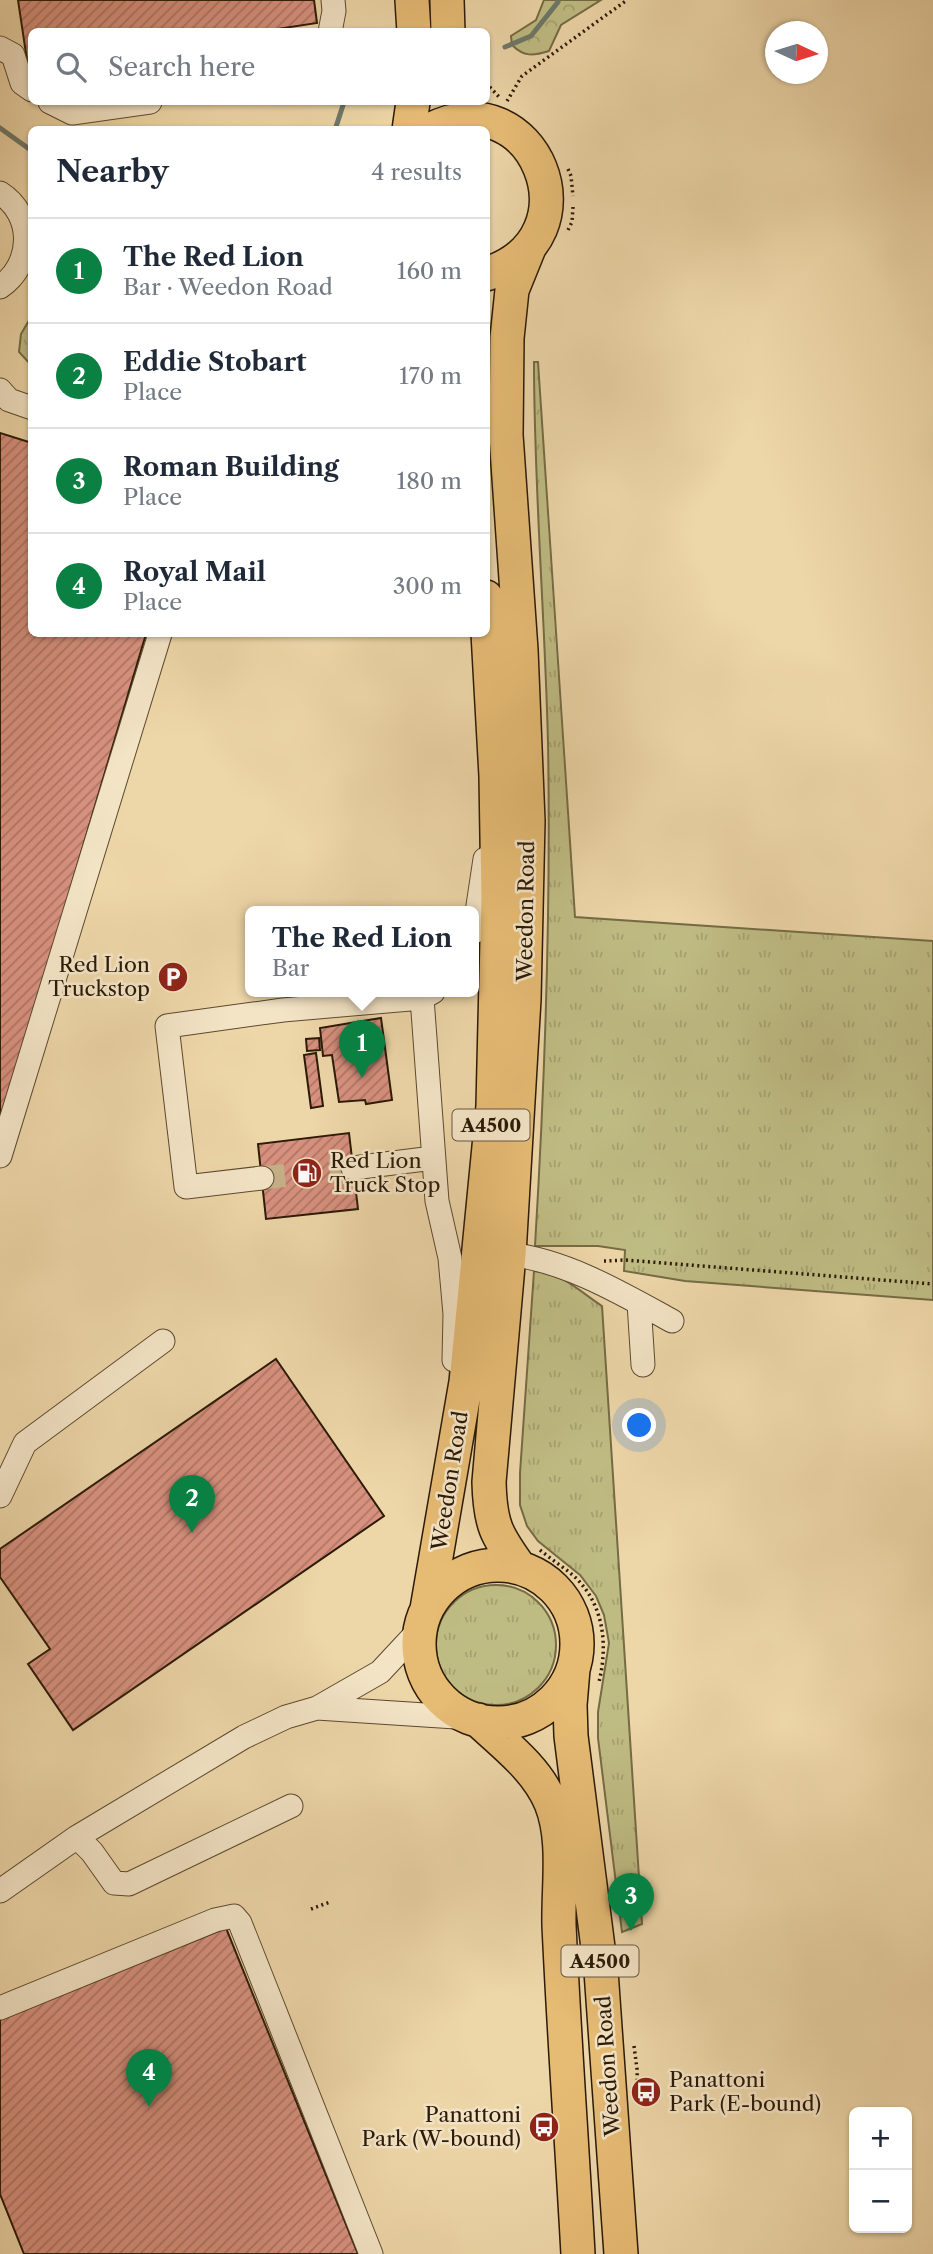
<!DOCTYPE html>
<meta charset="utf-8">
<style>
body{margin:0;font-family:"Libre Caslon Text",serif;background:#f6f6f7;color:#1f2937}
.controls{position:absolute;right:21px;bottom:21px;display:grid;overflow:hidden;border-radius:10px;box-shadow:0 2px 5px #0004}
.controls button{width:63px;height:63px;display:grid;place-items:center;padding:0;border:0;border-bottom:2px solid #e0e1e3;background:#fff;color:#1f2937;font:35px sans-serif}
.compass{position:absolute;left:765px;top:21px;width:63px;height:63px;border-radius:50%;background:#fff;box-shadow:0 2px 5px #0004;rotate:94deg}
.you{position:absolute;left:640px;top:1426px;width:24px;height:24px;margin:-18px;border:5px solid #fff;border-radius:50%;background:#1a73e8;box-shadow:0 0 0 10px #1a73e833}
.badge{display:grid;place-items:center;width:46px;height:46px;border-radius:50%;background:#0b8043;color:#fff;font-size:23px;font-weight:700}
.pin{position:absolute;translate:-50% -58px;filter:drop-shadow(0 2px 4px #0008)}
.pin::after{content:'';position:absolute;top:37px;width:24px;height:21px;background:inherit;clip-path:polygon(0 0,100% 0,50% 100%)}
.popup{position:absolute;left:245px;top:906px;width:234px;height:91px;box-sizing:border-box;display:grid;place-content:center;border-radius:10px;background:#fff;filter:drop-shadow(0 2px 5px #0005);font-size:23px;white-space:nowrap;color:#747a83}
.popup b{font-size:26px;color:#1f2937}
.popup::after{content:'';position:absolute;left:50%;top:100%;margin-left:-14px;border:14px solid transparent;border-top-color:#fff}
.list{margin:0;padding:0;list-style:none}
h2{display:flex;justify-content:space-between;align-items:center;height:91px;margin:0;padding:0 28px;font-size:30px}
h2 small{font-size:23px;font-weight:400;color:#747a83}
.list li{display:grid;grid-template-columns:46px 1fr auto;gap:21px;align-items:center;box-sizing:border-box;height:105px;padding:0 28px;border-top:2px solid #e0e1e3}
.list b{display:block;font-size:26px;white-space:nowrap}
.list p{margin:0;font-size:23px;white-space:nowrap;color:#747a83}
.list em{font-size:23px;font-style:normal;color:#747a83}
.icon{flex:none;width:38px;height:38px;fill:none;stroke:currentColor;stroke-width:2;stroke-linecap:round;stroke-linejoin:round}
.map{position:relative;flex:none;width:933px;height:2254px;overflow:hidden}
.search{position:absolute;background:#fff;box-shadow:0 2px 5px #0004;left:28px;top:28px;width:462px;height:77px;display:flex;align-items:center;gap:18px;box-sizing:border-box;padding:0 24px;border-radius:10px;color:#747a83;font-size:26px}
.panel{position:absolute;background:#fff;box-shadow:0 2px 5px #0004;left:28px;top:126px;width:462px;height:511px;border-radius:10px}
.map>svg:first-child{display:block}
.grass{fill:url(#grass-tufts);stroke:#756b45;stroke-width:2}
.forest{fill:url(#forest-crowns);stroke:#756b45;stroke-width:2}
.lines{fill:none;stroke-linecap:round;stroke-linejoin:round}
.stream{stroke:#6d796a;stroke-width:5}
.building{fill:url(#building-hatch);stroke:#2b1a07;stroke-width:2}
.minor-tunnel{stroke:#c6b088;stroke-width:23;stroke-dasharray:23 11;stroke-linecap:butt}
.minor-casing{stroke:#5c492f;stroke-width:25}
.highway-casing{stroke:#2b1a07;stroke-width:36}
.path{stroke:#2b1a07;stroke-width:3.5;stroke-dasharray:2 3.5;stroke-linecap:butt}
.minor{stroke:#f3e4c6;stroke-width:23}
.highway{stroke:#e6bb74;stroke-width:33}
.labels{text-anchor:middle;stroke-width:5;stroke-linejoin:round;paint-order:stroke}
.shield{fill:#f3e4c6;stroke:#675740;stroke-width:2}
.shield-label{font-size:19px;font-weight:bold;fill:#2b1a07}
.street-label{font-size:21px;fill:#2b1a07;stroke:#f3e4c6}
.poi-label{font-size:21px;fill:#2b1a07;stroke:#f3e4c6;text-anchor:end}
</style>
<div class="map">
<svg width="933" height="2254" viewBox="0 0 933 2254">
<defs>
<pattern id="grass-tufts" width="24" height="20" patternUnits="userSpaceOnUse" patternTransform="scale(1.75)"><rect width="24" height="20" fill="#bfbc83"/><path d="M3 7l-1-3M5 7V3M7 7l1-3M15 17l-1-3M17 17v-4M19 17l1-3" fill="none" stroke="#a4a170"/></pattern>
<pattern id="forest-crowns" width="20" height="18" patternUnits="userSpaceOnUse" patternTransform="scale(1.75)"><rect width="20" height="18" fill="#bfbc83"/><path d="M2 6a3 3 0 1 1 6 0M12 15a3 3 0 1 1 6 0" fill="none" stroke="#a4a170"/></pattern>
<pattern id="building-hatch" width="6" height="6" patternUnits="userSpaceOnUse" patternTransform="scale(1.75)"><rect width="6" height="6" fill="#d8917f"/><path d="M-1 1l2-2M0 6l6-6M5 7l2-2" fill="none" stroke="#af7666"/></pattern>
</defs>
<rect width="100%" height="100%" fill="#edd6a8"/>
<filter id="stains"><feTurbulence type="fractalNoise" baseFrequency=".00286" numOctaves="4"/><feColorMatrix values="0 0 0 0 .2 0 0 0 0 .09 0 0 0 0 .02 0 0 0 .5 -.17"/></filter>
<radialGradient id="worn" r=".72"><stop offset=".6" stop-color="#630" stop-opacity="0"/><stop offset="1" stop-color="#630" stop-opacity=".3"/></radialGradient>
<path class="grass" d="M31,317V365L19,352L21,334Z
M534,362H538C549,547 561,732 575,917L933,941V1300L685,1281L624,1271L625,1250L598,1246H535C545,1079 551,911 548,743C545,616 534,489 534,362Z
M534,1271C563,1273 579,1291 602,1306L642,1924L622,1932L598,1738V1712L609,1643L604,1615L596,1596L580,1575L538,1541L527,1526L520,1505V1473Z
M436 1645a60 60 0 1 1 120 0a60 60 0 1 1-120 0Z"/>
<path class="forest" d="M544,0H601L561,25L549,51C533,56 524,57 512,45L511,36L536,20Z"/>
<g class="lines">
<path class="stream" d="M505,47L531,36L558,2
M0,128L32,151
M335,130L344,102"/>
</g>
<path class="building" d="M18,0H314L317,23L258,32H32V66L28,67Z
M0,433L32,443V634H146L0,1126Z
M381,1018L392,1100L366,1104L365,1100L339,1102L332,1055L323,1056L320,1028Z
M319,1038L320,1050L307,1051L306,1039Z
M316,1053L323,1106L311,1108L304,1055Z
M349,1133L358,1209L266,1219L258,1144Z
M276,1359L384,1516L73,1730L28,1664L50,1649L0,1577V1549Z
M226,1928L358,2254H24L0,2194V2020Z"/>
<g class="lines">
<path class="minor-tunnel" d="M262,1178L353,1168"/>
<g class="minor-casing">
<path id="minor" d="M330,32L334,11L333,0
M0,48L13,55L22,83L32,90
M50,102L72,113L150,102
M0,193C35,215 33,265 0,287
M0,390L9,400L32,408
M474,932L485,859
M422,998L437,1201L450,1258L455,1314L454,1360
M0,1156L160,634
M353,1168L433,1158
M262,1178L186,1187L167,1026L283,1010L422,998L433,992
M509,1254C567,1261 621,1293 672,1321
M639,1303L643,1365
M0,1496L25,1443L163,1341
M317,1708L471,1718
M77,1837L92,1852L114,1883L129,1884L291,1806
M0,1891L77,1837L244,1737L286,1717L317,1708L380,1672L421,1628
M0,2008L215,1920L234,1916L240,1923L371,2254"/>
</g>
<g class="highway-casing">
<path id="highway" d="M412,0L414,32
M447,0L448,32
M409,130L413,102
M430,130C534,76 601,238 486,274
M419 1644a79 79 0 1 1 158 0a79 79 0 1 1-158 0Z
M520,1568C496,1535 490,1524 489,1482L509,1254L524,999L528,821L521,650L506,435L507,338L512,290L529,248
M427,1609L466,1382L493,1106L498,897L496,776L486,597
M573,1669L570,1705L571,1736L601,1971L621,2254
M478,1720C505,1745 537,1769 551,1803C566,1840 558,1886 559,1925C564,2035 572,2144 578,2254"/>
</g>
<path class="path" d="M486,83L501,99
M507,101L522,76L627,0
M568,169L571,176L573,196
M568,230L572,222L573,207
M604,1261L625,1260L933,1284
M540,1550C552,1560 565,1568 576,1578C604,1606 608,1645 599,1682
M311,1909L330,1902
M634,2046L637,2069L638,2101"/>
<use href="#minor" class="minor"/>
<use href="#highway" class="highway"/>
</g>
<defs>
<g id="parking-disc" transform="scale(1.575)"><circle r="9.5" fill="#8f2418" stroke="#f3e4c6"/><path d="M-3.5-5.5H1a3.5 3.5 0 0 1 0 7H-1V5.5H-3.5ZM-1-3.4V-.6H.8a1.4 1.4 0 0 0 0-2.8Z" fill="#fff"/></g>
<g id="fuel-disc" transform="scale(1.575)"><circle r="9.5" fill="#8f2418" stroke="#f3e4c6"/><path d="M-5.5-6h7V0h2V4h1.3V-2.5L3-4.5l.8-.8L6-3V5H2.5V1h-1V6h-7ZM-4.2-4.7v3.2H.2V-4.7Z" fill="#fff"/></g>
<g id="bus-disc" transform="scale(1.575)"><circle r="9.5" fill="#8f2418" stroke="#f3e4c6"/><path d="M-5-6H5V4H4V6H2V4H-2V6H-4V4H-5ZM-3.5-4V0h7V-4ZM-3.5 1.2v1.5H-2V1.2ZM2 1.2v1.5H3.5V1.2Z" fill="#fff"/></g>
</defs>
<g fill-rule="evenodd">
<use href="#parking-disc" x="173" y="977"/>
<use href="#fuel-disc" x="307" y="1173"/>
<use href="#bus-disc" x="646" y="2092"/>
<use href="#bus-disc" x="544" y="2127"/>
</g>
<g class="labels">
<g class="shield">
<rect x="452.5" y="1109.5" width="77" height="31" rx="5"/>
<rect x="561.5" y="1945.5" width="77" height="31" rx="5"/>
</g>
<g class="shield-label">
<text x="491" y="1132">A4500</text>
<text x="600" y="1968">A4500</text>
</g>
<g class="street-label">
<text transform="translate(526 911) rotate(-89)" y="7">Weedon Road</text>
<text transform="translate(450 1481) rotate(-81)" y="7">Weedon Road</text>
<text transform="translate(608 2066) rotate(-94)" y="7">Weedon Road</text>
</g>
<g class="poi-label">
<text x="150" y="972">Red Lion<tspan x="150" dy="24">Truckstop</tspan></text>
<text x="330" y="1168" text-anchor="start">Red Lion<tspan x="330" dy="24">Truck Stop</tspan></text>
<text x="669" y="2087" text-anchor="start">Panattoni<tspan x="669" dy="24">Park (E-bound)</tspan></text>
<text x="521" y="2122">Panattoni<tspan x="521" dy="24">Park (W-bound)</tspan></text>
</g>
</g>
<rect width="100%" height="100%" filter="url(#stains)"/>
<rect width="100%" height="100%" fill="url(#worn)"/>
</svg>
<div class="controls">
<button>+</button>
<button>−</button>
</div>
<svg class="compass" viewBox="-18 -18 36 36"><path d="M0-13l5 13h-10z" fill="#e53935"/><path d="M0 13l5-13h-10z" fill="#747a83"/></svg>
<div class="you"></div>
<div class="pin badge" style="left:362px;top:1078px">1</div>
<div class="popup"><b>The Red Lion</b>Bar</div>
<div class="pin badge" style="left:192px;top:1533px">2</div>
<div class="pin badge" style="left:631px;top:1931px">3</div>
<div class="pin badge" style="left:149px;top:2107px">4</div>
<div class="search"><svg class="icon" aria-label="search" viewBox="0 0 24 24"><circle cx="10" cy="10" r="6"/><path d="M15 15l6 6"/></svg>Search here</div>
<section class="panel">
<h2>Nearby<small>4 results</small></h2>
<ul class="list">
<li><span class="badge">1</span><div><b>The Red Lion</b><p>Bar · Weedon Road</p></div><em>160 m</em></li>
<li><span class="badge">2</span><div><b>Eddie Stobart</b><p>Place</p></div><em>170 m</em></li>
<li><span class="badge">3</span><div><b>Roman Building</b><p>Place</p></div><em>180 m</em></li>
<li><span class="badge">4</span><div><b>Royal Mail</b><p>Place</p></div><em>300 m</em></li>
</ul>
</section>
</div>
